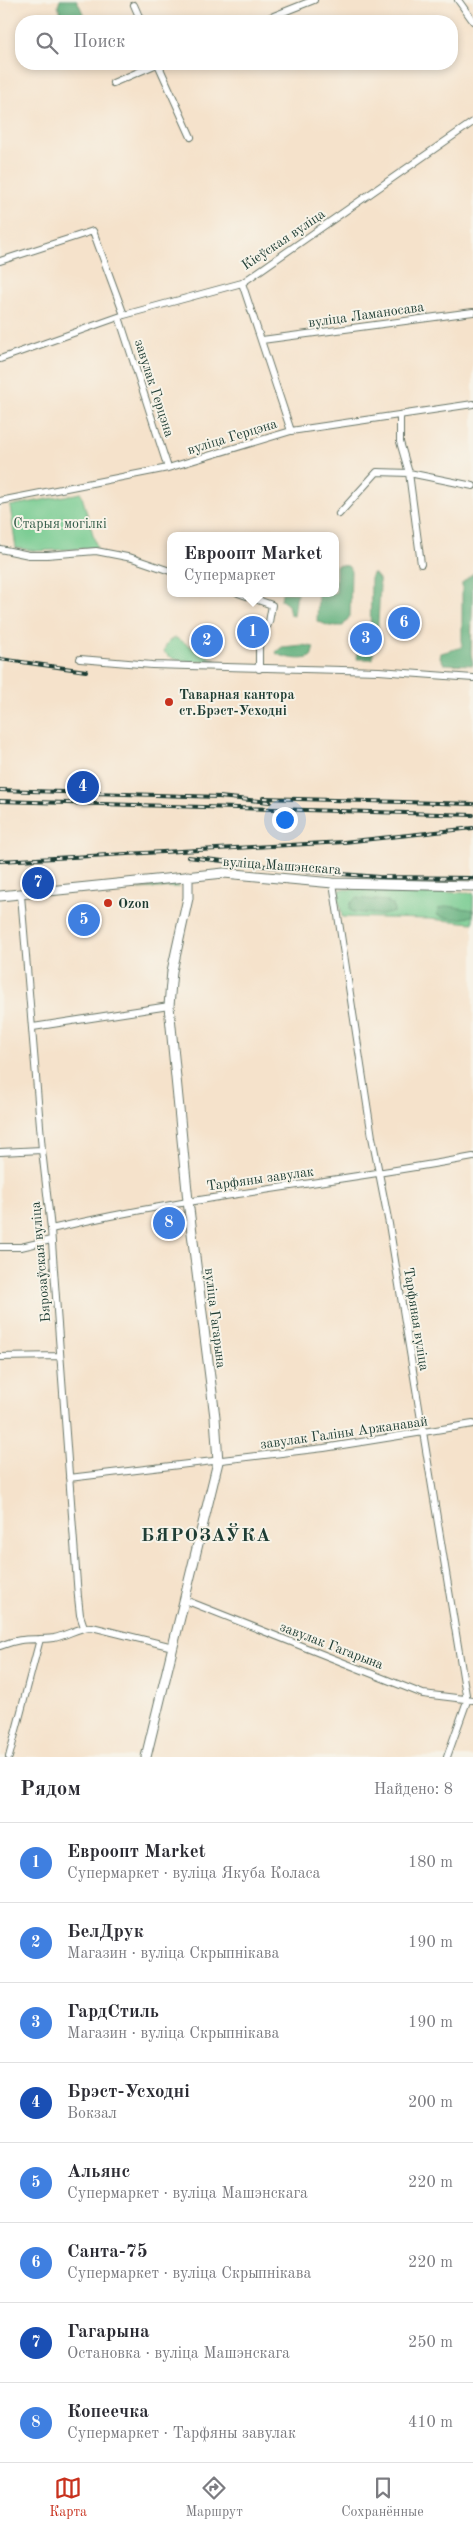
<!DOCTYPE html>
<html lang="ru">
<meta charset="utf-8">
<style>
body{margin:0;font-family:"Old Standard TT",serif;background:#f2f2f3;color:#2b2b33}
.you{position:absolute;left:284px;top:819px;width:18px;height:18px;margin:-12px;border:4px solid #fff;border-radius:50%;background:#1a73e8;box-shadow:0 0 0 8px #1a73e833}
.badge{display:grid;place-items:center;width:32px;height:32px;border-radius:50%;background:#c8321e;color:#fff;font-size:16px;font-weight:700}
.pin{position:absolute;translate:-50% -50%;border:2px solid #fff;box-shadow:0 1px 5px #0006}
.popup{position:absolute;left:167px;top:532px;width:172px;height:65px;box-sizing:border-box;display:grid;place-content:center;border-radius:10px;background:#fff;filter:drop-shadow(0 1px 4px #0005);font-size:16px;white-space:nowrap;color:#7c7c81}
.popup b{font-size:19px;color:#2b2b33}
.popup::after{content:'';position:absolute;left:50%;top:100%;margin-left:-10px;border:10px solid transparent;border-top-color:#fff}
.list{margin:0;padding:0;list-style:none}
h2{display:flex;justify-content:space-between;align-items:center;height:65px;margin:0;padding:0 20px;font-size:21px}
h2 small{font-size:16px;font-weight:400;color:#7c7c81}
.list li{display:grid;grid-template-columns:32px 1fr auto;gap:15px;align-items:center;box-sizing:border-box;height:80px;padding:0 20px;border-top:1px solid #e1e1e2}
.list b{display:block;font-size:19px;white-space:nowrap}
.list p{margin:0;font-size:16px;white-space:nowrap;color:#7c7c81}
.list em{font-size:16px;font-style:normal;color:#7c7c81}
.icon{flex:none;width:28px;height:28px;fill:none;stroke:currentColor;stroke-width:2;stroke-linecap:round;stroke-linejoin:round}
.map{position:relative;flex:none;width:473px;height:1757px;overflow:hidden}
.search{position:absolute;background:#fff;box-shadow:0 2px 8px #0003;left:15px;right:15px;top:15px;height:55px;display:flex;align-items:center;gap:12px;box-sizing:border-box;padding:0 18px;border-radius:20px;color:#7c7c81;font-size:19px}
.sheet{height:705px;background:#fff}
nav{display:flex;justify-content:space-around;align-items:center;box-sizing:border-box;height:70px;border-top:1px solid #e1e1e2;background:#fff;font-size:14px;color:#7c7c81}
nav a{display:grid;justify-items:center;gap:2px}
nav .on{color:#c8321e}
.map>svg:first-child{display:block}
.green{fill:#74ca8f;stroke:#4a8462}
.forest{fill:#5fae7a;stroke:#3f7657}
.lines{fill:none;stroke-linecap:round;stroke-linejoin:round}
.street-casing{stroke:#6a7769;stroke-width:8}
.secondary-casing{stroke:#6a7769;stroke-width:11}
.street{stroke:#fff;stroke-width:6}
.secondary{stroke:#fff;stroke-width:9}
.rail-casing{stroke:#1f3d34;stroke-width:4}
.rail{stroke:#f7f3e8;stroke-width:2;stroke-dasharray:5.5;stroke-linecap:butt}
.poi-dot{fill:#c8321e;stroke:#f7f3e8;stroke-width:2}
.labels{text-anchor:middle;stroke-width:4;stroke-linejoin:round;paint-order:stroke}
.street-label{font-size:14px;fill:#1f3d34;stroke:#f7f3e8}
.park-label{font-size:14px;fill:#305946;stroke:#f7f3e8}
.poi-label{font-size:14px;font-weight:bold;fill:#1f3d34;stroke:#f7f3e8;text-anchor:start}
.district-label{font-size:19px;font-weight:bold;letter-spacing:1px;fill:#1f3d34;stroke:#f7f3e8}
</style>
<div class="map">
<svg width="473" height="1757" viewBox="0 0 473 1757">
<rect width="100%" height="100%" fill="#f7f3e8"/>
<filter id="ink" filterUnits="userSpaceOnUse"><feTurbulence type="fractalNoise" baseFrequency=".02" numOctaves="2"/><feDisplacementMap in="SourceGraphic" scale="10" xChannelSelector="R" yChannelSelector="G"/><feConvolveMatrix kernelMatrix="1 2 1 2 8 2 1 2 1" color-interpolation-filters="sRGB"/></filter>
<filter id="wash" filterUnits="userSpaceOnUse"><feTurbulence type="fractalNoise" baseFrequency=".0096" numOctaves="4" result="noise"/><feDisplacementMap in="SourceGraphic" scale="20" xChannelSelector="R" yChannelSelector="G"/><feGaussianBlur stdDeviation="1.12" result="paint"/><feColorMatrix in="noise" values="0 0 0 0 0 0 0 0 0 0 0 0 0 0 0 0 0 1.4 0 .05"/><feComposite in="paint" operator="in"/></filter>
<g filter="url(#wash)">
<rect width="100%" height="100%" fill="#f5e2cb"/>
<path class="green" d="M81,493L97,548L36,551L16,548L10,506Z
M176,638L216,661C201,661 175,665 164,652C166,643 168,640 176,638Z
M172,883L180,887L136,889Z
M341,889L473,893V923L429,919L342,917L338,896Z"/>
<path class="forest" d="M60,0H77L86,20L70,21L62,17L58,6Z
M340,565L348,566L351,570L350,616L343,626H329L317,621L318,593H336V566Z
M374,573L379,579L380,586L377,641L373,650V659H357V650L370,642L371,575Z
M473,573L471,653L473,665L444,664L440,657L441,653L462,647V583Z
M282,593H297L294,616L290,615L288,605L281,600Z
M303,645L314,647L311,657C301,661 287,658 277,654L276,652L282,647Z
M356,898L386,901L393,905L394,912L382,915L353,912L350,910V904Z
M448,906L473,910V915C465,920 446,920 437,915L438,909Z"/>
</g>
<g filter="url(#ink)">
<g class="lines">
<g class="street-casing">
<path id="street" d="M458,0L473,21
M134,5L141,21
M261,21L314,0
M158,64L191,137
M113,83L157,64
M0,261L93,231L124,315
M242,283L291,431
M119,317L168,468
M262,340L473,312
M0,359L124,315L242,283L473,122
M400,416V442L409,473L421,564
M0,501L168,468L291,431L473,404
M339,514L377,472L409,473L473,486
M0,549L29,555H47L96,551L132,558L170,571
M238,593L272,605L269,622L259,646V669
M80,659L152,665L379,671L473,678
M333,883L372,1137L389,1224L467,1701L447,1757
M21,895L42,1150L51,1229L78,1597L80,1615L84,1627
M33,1027L169,1006
M0,1152L42,1150
M51,1229C190,1196 333,1183 473,1157
M0,1247H21L51,1240
M0,1357L60,1356
M69,1478L324,1448L473,1424
M185,1600L423,1694L473,1700
M0,1646C24,1636 32,1641 54,1638C68,1635 79,1627 92,1627L173,1647
M9,1757L40,1639"/>
</g>
<g class="secondary-casing">
<path id="secondary" d="M0,896L224,873L333,883L473,886
M146,1757L218,1462L215,1417L188,1201L169,1006L172,971L188,898V876"/>
</g>
<use href="#street" class="street"/>
<use href="#secondary" class="secondary"/>
<g class="rail-casing">
<path id="rail" d="M0,659L86,671
M0,790L219,797L270,802
M263,798L473,804
M0,801L473,815
M188,857L317,872L379,877L473,878
M0,861L344,842L473,828"/>
</g>
<use href="#rail" class="rail"/>
</g>
</g>
<g class="poi-dot">
<circle cx="169" cy="702" r="5"/>
<circle cx="108" cy="903" r="5"/>
</g>
<g class="labels">
<g class="street-label">
<text transform="translate(283 239) rotate(-34)" y="5">Кіеўская вуліца</text>
<text transform="translate(366 314) rotate(-8)" y="5">вуліца Ламаносава</text>
<text transform="translate(155 388) rotate(72)" y="5">завулак Герцэна</text>
<text transform="translate(232 436) rotate(-17)" y="5">вуліца Герцэна</text>
<text transform="translate(282 865) rotate(4)" y="5">вуліца Машэнскага</text>
<text transform="translate(260 1178) rotate(-8)" y="5">Тарфяны завулак</text>
<text transform="translate(40 1262) rotate(-95)" y="5">Бярозаўская вуліца</text>
<text transform="translate(216 1318) rotate(83)" y="5">вуліца Гагарына</text>
<text transform="translate(417 1319) rotate(81)" y="5">Тарфяная вуліца</text>
<text transform="translate(344 1432) rotate(-8)" y="5">завулак Галіны Аржанавай</text>
<text transform="translate(332 1645) rotate(21)" y="5">завулак Гагарына</text>
</g>
<g class="park-label">
<text x="60" y="528">Старыя могілкі</text>
</g>
<g class="poi-label">
<text x="179" y="699">Таварная кантора<tspan x="179" dy="16">ст.Брэст-Усходні</tspan></text>
<text x="118" y="908">Ozon</text>
</g>
<g class="district-label">
<text x="206" y="1541">БЯРОЗАЎКА</text>
</g>
</g>
</svg>
<div class="you"></div>
<div class="pin badge" style="left:253px;top:632px;background:#3f7fe0">1</div>
<div class="popup"><b>Евроопт Market</b>Супермаркет</div>
<div class="pin badge" style="left:207px;top:641px;background:#3f7fe0">2</div>
<div class="pin badge" style="left:366px;top:639px;background:#3f7fe0">3</div>
<div class="pin badge" style="left:83px;top:787px;background:#1a4fb4">4</div>
<div class="pin badge" style="left:84px;top:920px;background:#3f7fe0">5</div>
<div class="pin badge" style="left:404px;top:623px;background:#3f7fe0">6</div>
<div class="pin badge" style="left:38px;top:883px;background:#1a4fb4">7</div>
<div class="pin badge" style="left:169px;top:1223px;background:#3f7fe0">8</div>
<div class="search"><svg class="icon" aria-label="search" viewBox="0 0 24 24"><circle cx="10" cy="10" r="6"/><path d="M15 15l6 6"/></svg>Поиск</div>
</div>
<section class="sheet">
<h2>Рядом<small>Найдено: 8</small></h2>
<ul class="list">
<li><span class="badge" style="background:#3f7fe0">1</span><div><b>Евроопт Market</b><p>Супермаркет · вуліца Якуба Коласа</p></div><em>180 m</em></li>
<li><span class="badge" style="background:#3f7fe0">2</span><div><b>БелДрук</b><p>Магазин · вуліца Скрыпнікава</p></div><em>190 m</em></li>
<li><span class="badge" style="background:#3f7fe0">3</span><div><b>ГардСтиль</b><p>Магазин · вуліца Скрыпнікава</p></div><em>190 m</em></li>
<li><span class="badge" style="background:#1a4fb4">4</span><div><b>Брэст-Усходні</b><p>Вокзал</p></div><em>200 m</em></li>
<li><span class="badge" style="background:#3f7fe0">5</span><div><b>Альянс</b><p>Супермаркет · вуліца Машэнскага</p></div><em>220 m</em></li>
<li><span class="badge" style="background:#3f7fe0">6</span><div><b>Санта-75</b><p>Супермаркет · вуліца Скрыпнікава</p></div><em>220 m</em></li>
<li><span class="badge" style="background:#1a4fb4">7</span><div><b>Гагарына</b><p>Остановка · вуліца Машэнскага</p></div><em>250 m</em></li>
<li><span class="badge" style="background:#3f7fe0">8</span><div><b>Копеечка</b><p>Супермаркет · Тарфяны завулак</p></div><em>410 m</em></li>
</ul>
</section>
<nav>
<a class="on"><svg class="icon" aria-label="map" viewBox="0 0 24 24"><path d="M3 6l6-2 6 2 6-2v14l-6 2-6-2-6 2zM9 4v14M15 6v14"/></svg>Карта</a>
<a><svg class="icon" aria-label="directions" viewBox="0 0 24 24"><path d="M12 3l9 9-9 9-9-9zM9 14v-3h6M13 9l2 2-2 2"/></svg>Маршрут</a>
<a><svg class="icon" aria-label="saved" viewBox="0 0 24 24"><path d="M7 4h10v16l-5-4-5 4z"/></svg>Сохранённые</a>
</nav>
